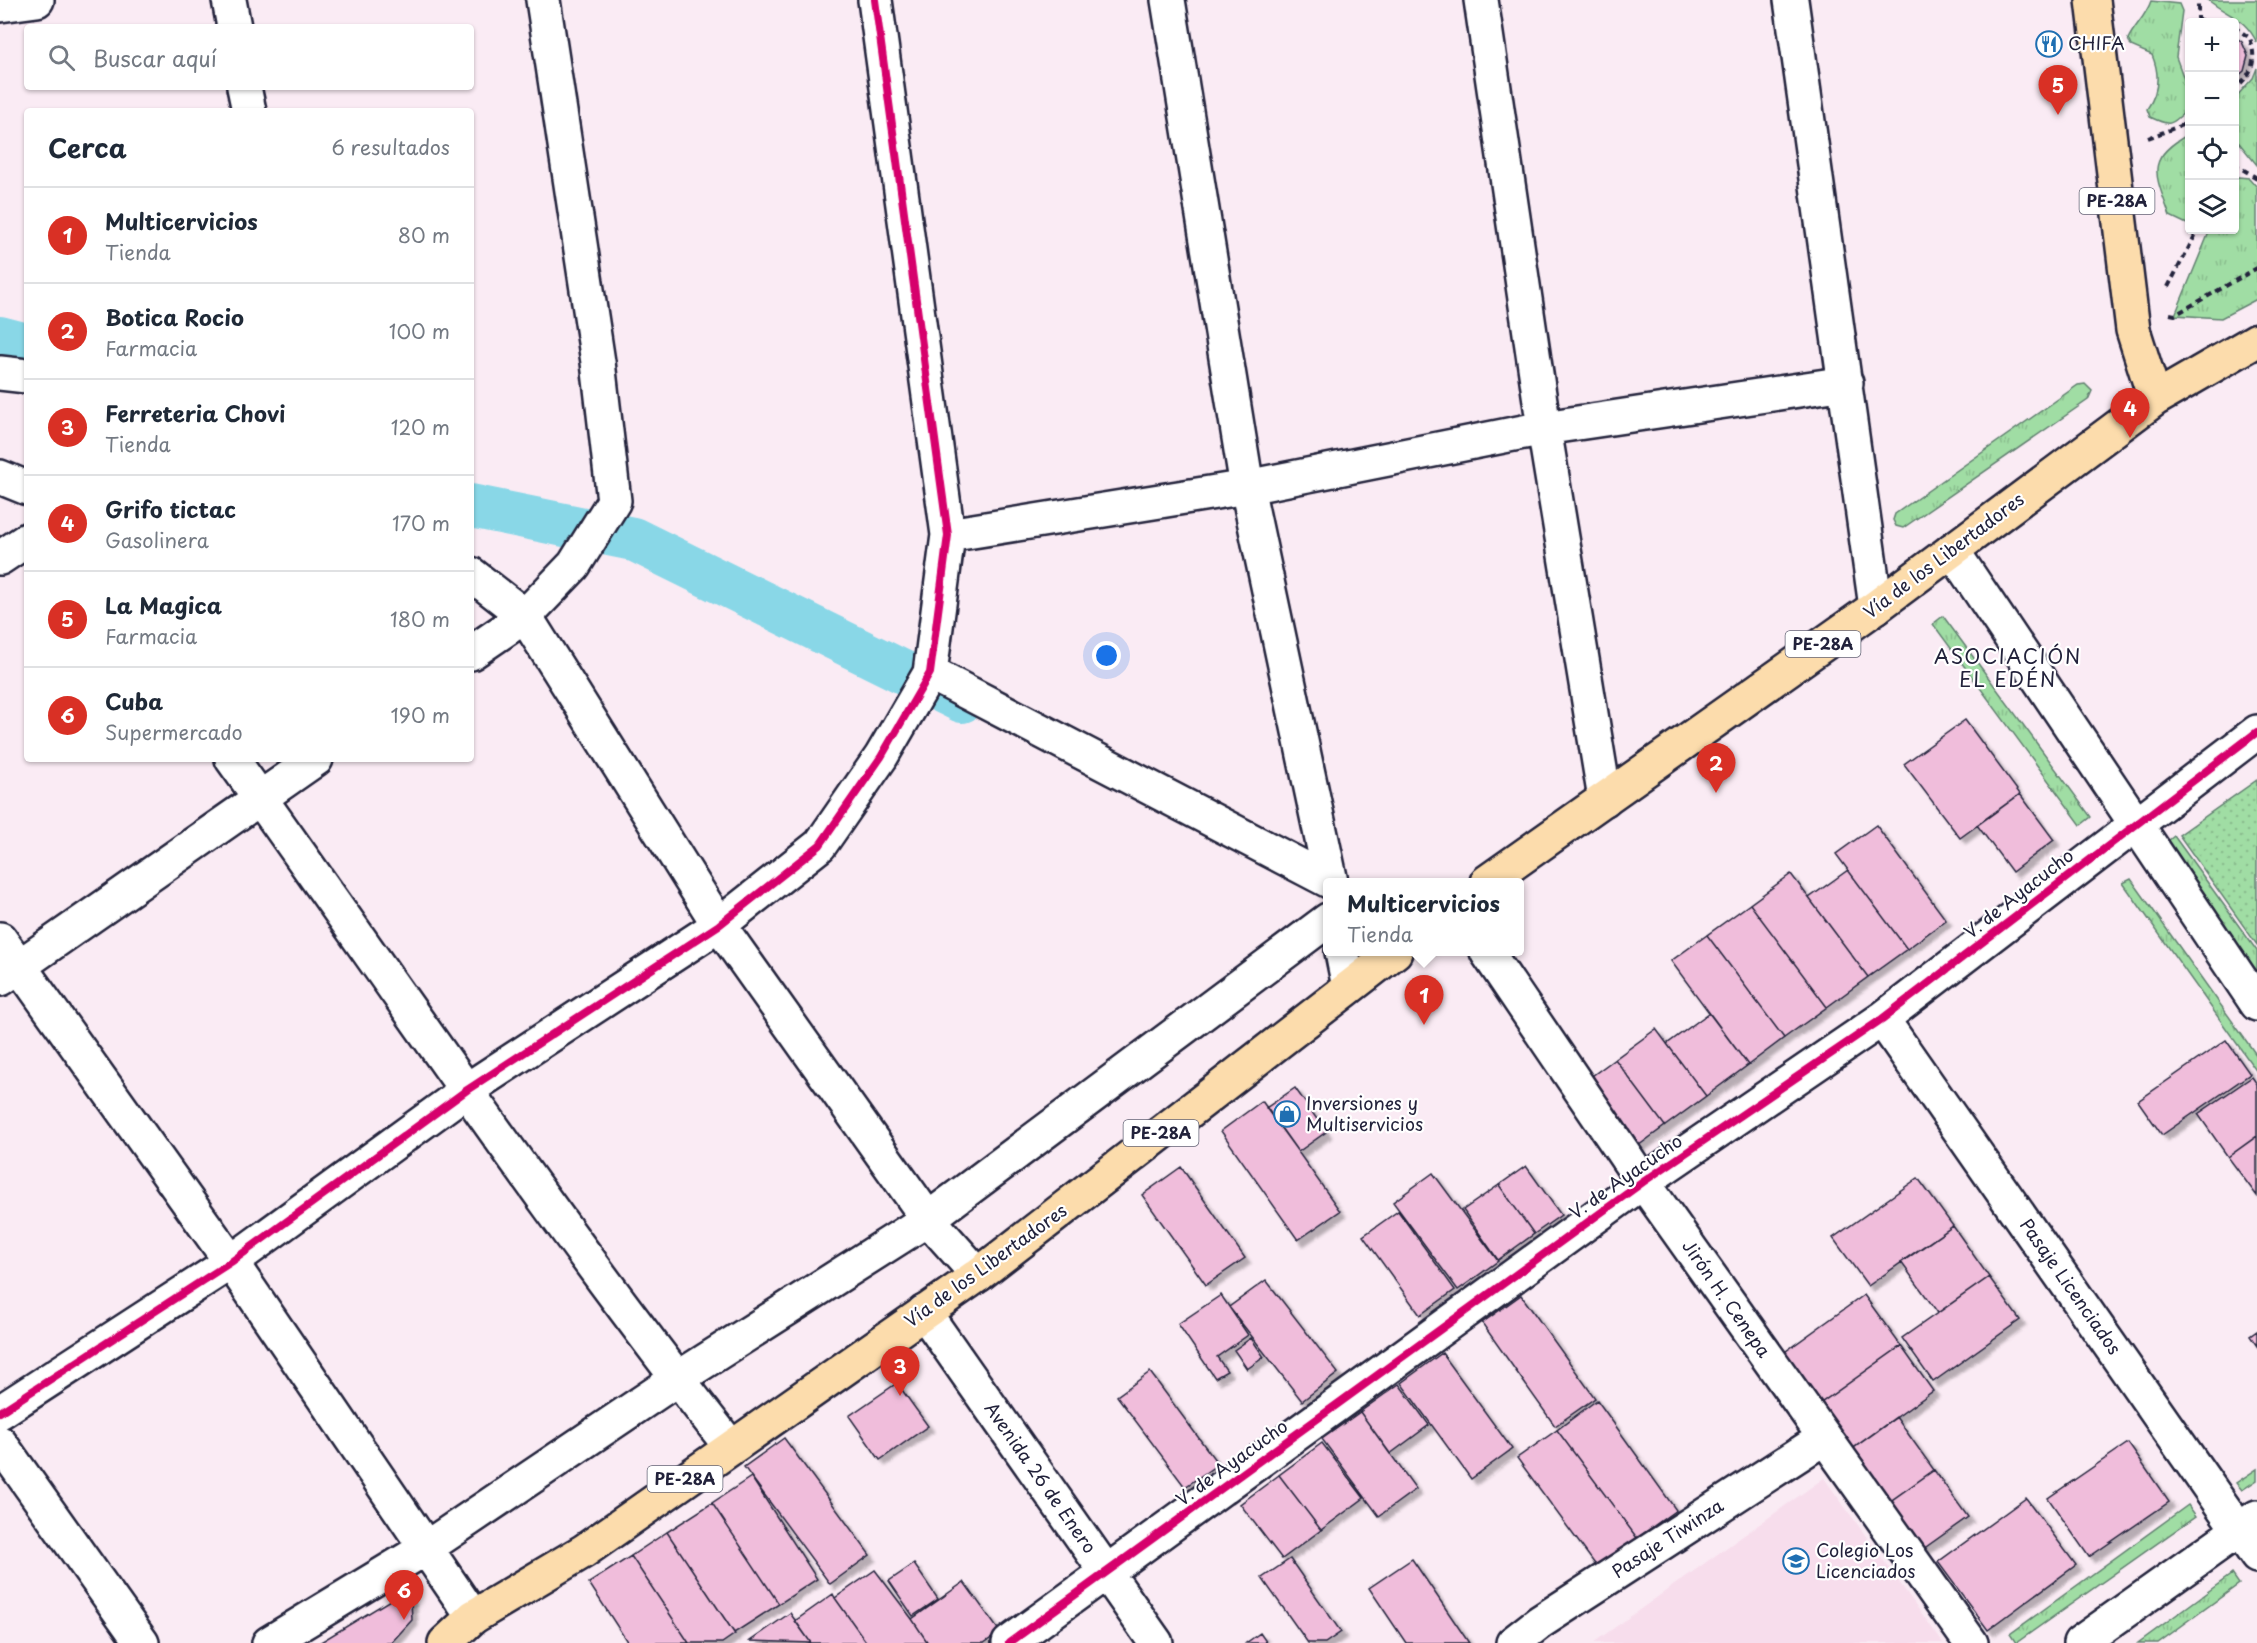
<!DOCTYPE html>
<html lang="es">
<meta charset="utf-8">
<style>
body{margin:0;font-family:"Playpen Sans",sans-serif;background:#f6f6f7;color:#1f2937}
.controls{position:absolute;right:18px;top:18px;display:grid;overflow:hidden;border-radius:6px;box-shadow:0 2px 4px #0004}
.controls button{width:54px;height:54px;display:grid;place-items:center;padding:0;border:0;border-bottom:2px solid #e0e1e3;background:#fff;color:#1f2937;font:30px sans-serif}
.you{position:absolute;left:1107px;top:656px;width:21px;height:21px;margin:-15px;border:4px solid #fff;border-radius:50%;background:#1a73e8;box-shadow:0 0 0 9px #1a73e833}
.badge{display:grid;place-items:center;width:39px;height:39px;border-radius:50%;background:#d93025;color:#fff;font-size:20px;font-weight:700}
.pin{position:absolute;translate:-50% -50px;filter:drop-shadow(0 2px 3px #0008)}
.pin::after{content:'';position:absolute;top:32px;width:21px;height:18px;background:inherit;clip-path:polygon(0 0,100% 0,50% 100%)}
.popup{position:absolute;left:1323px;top:878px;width:201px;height:78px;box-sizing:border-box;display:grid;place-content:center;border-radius:6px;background:#fff;filter:drop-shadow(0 2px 4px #0005);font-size:20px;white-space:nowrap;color:#747a83}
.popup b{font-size:22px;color:#1f2937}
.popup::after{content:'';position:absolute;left:50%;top:100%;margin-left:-12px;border:12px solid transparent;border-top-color:#fff}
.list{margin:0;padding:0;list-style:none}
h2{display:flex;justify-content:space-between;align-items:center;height:78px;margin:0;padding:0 24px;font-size:26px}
h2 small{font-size:20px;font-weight:400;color:#747a83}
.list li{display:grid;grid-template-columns:39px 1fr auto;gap:18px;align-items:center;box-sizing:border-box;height:96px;padding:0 24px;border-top:2px solid #e0e1e3}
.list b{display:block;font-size:22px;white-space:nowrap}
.list p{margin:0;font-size:20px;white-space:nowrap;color:#747a83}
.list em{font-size:20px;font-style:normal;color:#747a83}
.icon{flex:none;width:33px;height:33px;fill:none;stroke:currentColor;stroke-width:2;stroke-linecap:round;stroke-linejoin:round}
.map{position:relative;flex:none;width:2257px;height:1643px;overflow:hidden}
.search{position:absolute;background:#fff;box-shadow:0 2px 4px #0004;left:24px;top:24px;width:450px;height:66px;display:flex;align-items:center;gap:15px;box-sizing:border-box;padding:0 21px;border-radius:6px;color:#747a83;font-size:22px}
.panel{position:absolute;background:#fff;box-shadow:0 2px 4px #0004;left:24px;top:108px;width:450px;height:654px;border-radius:6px}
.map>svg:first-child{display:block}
.built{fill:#f7ddec}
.grass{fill:url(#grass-tufts);stroke:#618070;stroke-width:1.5}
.park{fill:url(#park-dots);stroke:#618070;stroke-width:1.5}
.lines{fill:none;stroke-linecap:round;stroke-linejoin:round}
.canal{stroke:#89d7e7;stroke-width:44}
.building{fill:#f0bddb;stroke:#22223b;stroke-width:1.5;filter:url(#shadow)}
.minor-casing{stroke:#22223b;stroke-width:38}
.highway-casing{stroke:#22223b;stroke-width:38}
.path{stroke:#22223b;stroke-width:4;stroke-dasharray:6 4.5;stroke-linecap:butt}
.minor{stroke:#fff;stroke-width:33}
.highway{stroke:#fcdcac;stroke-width:33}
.cycleway-casing{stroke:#fff;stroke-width:11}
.cycleway{stroke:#d6006c;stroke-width:8}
.labels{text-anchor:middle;stroke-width:4.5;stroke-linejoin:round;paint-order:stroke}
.shield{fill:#fff;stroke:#646476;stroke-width:1.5}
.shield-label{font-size:16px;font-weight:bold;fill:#22223b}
.poi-label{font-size:18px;fill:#22223b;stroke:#fff;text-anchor:start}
.street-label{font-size:18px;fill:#22223b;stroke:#fff}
.neighbourhood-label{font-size:20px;letter-spacing:1.5px;fill:#22223b;stroke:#fff}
</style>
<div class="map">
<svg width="2257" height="1643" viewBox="0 0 2257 1643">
<defs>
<pattern id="grass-tufts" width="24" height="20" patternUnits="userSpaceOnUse" patternTransform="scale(1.5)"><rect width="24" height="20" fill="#a0dda4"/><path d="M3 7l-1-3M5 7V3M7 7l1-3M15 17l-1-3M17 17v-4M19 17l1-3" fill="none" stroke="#8abd8e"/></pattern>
<pattern id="park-dots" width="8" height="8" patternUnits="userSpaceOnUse" patternTransform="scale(1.5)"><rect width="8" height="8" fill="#a0dda4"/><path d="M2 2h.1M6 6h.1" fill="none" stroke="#8abd8e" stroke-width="1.8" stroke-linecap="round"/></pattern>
<filter id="shadow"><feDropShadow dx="5.5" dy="5.5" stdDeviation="1.5" flood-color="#0004"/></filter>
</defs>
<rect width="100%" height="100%" fill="#faebf4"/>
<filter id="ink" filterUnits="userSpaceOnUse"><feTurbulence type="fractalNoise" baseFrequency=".0167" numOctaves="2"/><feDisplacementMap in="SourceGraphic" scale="12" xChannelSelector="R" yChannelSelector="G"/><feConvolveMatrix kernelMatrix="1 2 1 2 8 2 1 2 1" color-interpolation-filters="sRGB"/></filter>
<g filter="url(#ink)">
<path class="built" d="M1824,1478L1943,1643H1593Z"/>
<path class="grass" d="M2208,0H2257V43C2245,17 2229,17 2208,0Z
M2151,1L2179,4L2182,11L2176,57L2189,93L2190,109C2171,120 2177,130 2150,117L2147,109C2159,92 2160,74 2152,55L2131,46L2128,39C2135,25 2146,16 2151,1Z
M2257,68V165L2235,138L2234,99L2253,78Z
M2189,134L2190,224L2189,225L2170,216C2155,174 2144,159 2189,134Z
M2238,177L2249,178L2257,187V299L2221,318L2175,315L2210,230H2234L2235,178Z
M2085,384L2092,391L2088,400L1903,528L1896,526L1893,520L1895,514L2078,385Z
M1943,616L2091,817L2081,825L1933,624Z
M2174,836L2257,951V975L2163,845Z
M2131,879L2257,1056V1072L2123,883Z
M2257,1469V1480L2242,1490L2236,1483Z
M2188,1505L2196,1516L2016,1643L2010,1634Z
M2232,1574L2239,1584L2158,1643H2138Z"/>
<path class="park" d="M2257,780V945L2179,835Z"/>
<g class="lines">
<path class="canal" d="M0,338L27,345
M471,506L633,539L962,701"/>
</g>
<path class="building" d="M2234,36L2242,42L2248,56L2244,71L2234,79Z
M1965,720L2020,794L1960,838L1904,764Z
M2020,794L2054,840L2012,872L1977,825Z
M1876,825L1946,920L1907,949L1836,854Z
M1848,870L1907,949L1868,977L1809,898Z
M1791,874L1868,977L1827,1007L1750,904Z
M1750,904L1827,1007L1784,1038L1707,935Z
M1707,935L1784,1038L1748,1065L1671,961Z
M1709,1013L1748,1065L1706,1096L1667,1044Z
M1656,1029L1706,1096L1665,1126L1615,1059Z
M2226,1040L2250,1074L2162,1135L2138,1101Z
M1615,1059L1665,1126L1631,1151L1581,1084Z
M2252,1077L2257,1084V1136L2228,1157L2198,1114Z
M1295,1088L1326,1132L1298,1152L1266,1108Z
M1262,1101L1340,1211L1298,1240L1221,1131Z
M2257,1136V1196L2228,1157Z
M1526,1166L1561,1215L1534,1234L1499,1185Z
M1181,1167L1245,1258L1206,1285L1142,1195Z
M1433,1173L1498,1261L1458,1290L1393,1202Z
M1918,1178L1953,1226L1868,1286L1833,1238Z
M1499,1185L1534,1234L1498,1260L1463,1210Z
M1398,1211L1455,1290L1420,1315L1363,1236Z
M1953,1226L1989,1277L1938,1313L1901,1262Z
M1989,1277L2020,1320L1933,1382L1902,1338Z
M1266,1280L1338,1373L1302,1401L1229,1307Z
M1221,1295L1248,1335L1217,1357L1227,1371L1215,1378L1178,1324Z
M1521,1295L1595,1398L1555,1426L1482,1323Z
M1864,1295L1901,1346L1811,1410L1775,1359Z
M2257,1331V1346L2250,1336Z
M1251,1338L1264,1357L1247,1369L1234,1350Z
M1901,1346L1933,1391L1844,1455L1811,1410Z
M1442,1353L1512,1449L1471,1479L1401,1383Z
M1150,1372L1218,1464L1185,1487L1117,1396Z
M897,1383L928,1426L880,1460L849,1416Z
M1399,1384L1429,1425L1390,1454L1360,1412Z
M1597,1400L1676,1510L1637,1538L1557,1430Z
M1360,1412L1416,1489L1379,1516L1322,1439Z
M1896,1417L1934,1470L1882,1507L1844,1455Z
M1557,1430L1637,1538L1597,1567L1517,1458Z
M784,1438L870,1555L830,1584L744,1467Z
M1322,1443L1364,1498L1321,1530L1279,1475Z
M2128,1443L2169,1502L2089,1557L2048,1498Z
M1934,1470L1968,1517L1916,1554L1882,1507Z
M1279,1475L1321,1530L1282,1559L1240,1504Z
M751,1477L817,1579L779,1604L712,1503Z
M2026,1498L2076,1565L1988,1630L1938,1562Z
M712,1503L779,1604L734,1633L667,1532Z
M667,1532L735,1634L722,1643H689L631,1556Z
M631,1556L689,1643H628L589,1583Z
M1290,1559L1341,1632L1325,1643H1308L1262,1578Z
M1412,1559L1469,1643H1406L1369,1588Z
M914,1564L938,1599L913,1616L889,1581Z
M875,1570L912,1619L928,1643H867L835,1598Z
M964,1582L1000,1632L984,1643H928L912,1619Z
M400,1594L408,1596L411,1600L412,1620L391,1643H319Z
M833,1594L835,1598L867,1643H811L795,1621Z
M790,1613L811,1643L750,1641Z
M1260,1633L1267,1643H1246Z"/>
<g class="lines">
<g class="minor-casing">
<path id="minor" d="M229,0L234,27
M1168,0L1247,487L1331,882
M1481,0L1544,428L1605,799
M1791,0L1876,607
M0,5L37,0
M244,87L249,111
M0,373L27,376
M0,477L27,488
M948,535L1247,487L1544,428L1846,383
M1952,550L2257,1004
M0,558L27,540
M471,574L525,616L719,925L928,1219L978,1275
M471,653L525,616L574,565L614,501L598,362L543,0
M930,673L1331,882
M232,759C397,989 555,1225 731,1447
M0,939L231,1262L473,1617
M1342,952L1349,987
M1487,952L1643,1182L1971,1643
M1,979L316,759
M1882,1019L2257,1556
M924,1312L1156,1643
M0,1412L231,1262L467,1090L719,925L820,845L881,757L930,673L948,535L875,0
M0,1443L142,1643
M269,1643L426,1548L677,1379L928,1219L1328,920
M1009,1643L1643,1182L1882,1019L2257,732
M1513,1643L1540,1622L1824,1438
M2080,1643L2257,1517"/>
</g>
<g class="highway-casing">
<path id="highway" d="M2093,0L2133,330L2155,399
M1487,882L1876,607L2155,399L2257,340
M445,1643L473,1617L584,1551L978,1275L1395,952"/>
</g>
<path class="path" d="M2198,21L2225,22
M2198,22V0
M2234,27L2250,38C2257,61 2253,74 2234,89
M2148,138L2190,122
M2234,164L2257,178
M2168,287L2198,230
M2170,314L2175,315L2257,268"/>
<use href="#minor" class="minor"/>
<use href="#highway" class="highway"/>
<g class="cycleway-casing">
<path id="cycleway" d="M0,1412L231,1262L467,1090L719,925L820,845L881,757L930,673L948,535L875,0
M1009,1643L1643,1182L1882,1019L2257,732"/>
</g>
<use href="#cycleway" class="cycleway"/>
</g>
</g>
<defs>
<g id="restaurant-ring" transform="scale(1.35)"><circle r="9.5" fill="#fff" stroke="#1f6fb2" stroke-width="1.5"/><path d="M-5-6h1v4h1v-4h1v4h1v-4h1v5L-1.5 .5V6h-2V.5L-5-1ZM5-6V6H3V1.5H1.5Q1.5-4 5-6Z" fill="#1f6fb2"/></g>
<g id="shop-ring" transform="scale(1.35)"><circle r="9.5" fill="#fff" stroke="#1f6fb2" stroke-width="1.5"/><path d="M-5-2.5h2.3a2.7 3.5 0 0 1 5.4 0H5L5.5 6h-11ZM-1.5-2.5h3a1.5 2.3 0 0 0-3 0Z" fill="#1f6fb2"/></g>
<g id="school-ring" transform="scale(1.35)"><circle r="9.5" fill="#fff" stroke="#1f6fb2" stroke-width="1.5"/><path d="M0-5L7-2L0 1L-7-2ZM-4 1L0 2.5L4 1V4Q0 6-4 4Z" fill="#1f6fb2"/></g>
</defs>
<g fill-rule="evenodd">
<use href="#restaurant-ring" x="2049" y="44"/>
<use href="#shop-ring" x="1287" y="1114"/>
<use href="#school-ring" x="1796" y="1561"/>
</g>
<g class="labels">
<g class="shield">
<rect x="2079.5" y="188" width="75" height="26" rx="4.5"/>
<rect x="1785.5" y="631" width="75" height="26" rx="4.5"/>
<rect x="1123.5" y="1120" width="75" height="26" rx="4.5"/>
<rect x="647.5" y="1466" width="75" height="26" rx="4.5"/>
</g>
<g class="shield-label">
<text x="2117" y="207">PE-28A</text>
<text x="1823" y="650">PE-28A</text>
<text x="1161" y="1139">PE-28A</text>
<text x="685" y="1485">PE-28A</text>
</g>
<g class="poi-label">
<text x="2068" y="50">CHIFA</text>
<text x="1306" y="1110">Inversiones y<tspan x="1306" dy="21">Multiservicios</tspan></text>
<text x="1816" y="1557">Colegio Los<tspan x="1816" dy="21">Licenciados</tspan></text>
</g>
<g class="street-label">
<text transform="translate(1944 556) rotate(-37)" y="6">Vía de los Libertadores</text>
<text transform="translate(2019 894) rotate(-38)" y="6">V. de Ayacucho</text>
<text transform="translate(1626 1177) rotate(-35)" y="6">V. de Ayacucho</text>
<text transform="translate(986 1266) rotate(-36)" y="6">Vía de los Libertadores</text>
<text transform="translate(2070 1287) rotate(55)" y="6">Pasaje Licenciados</text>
<text transform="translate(1726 1299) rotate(55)" y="6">Jirón H. Cenepa</text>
<text transform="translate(1232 1463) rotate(-36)" y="6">V. de Ayacucho</text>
<text transform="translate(1040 1478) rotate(55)" y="6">Avenida 26 de Enero</text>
<text transform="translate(1668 1539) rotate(-33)" y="6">Pasaje Tiwinza</text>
</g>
<g class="neighbourhood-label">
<text x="2008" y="664">ASOCIACIÓN<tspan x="2008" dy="23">EL EDÉN</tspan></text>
</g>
</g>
</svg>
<div class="controls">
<button>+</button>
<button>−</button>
<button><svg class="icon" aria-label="locate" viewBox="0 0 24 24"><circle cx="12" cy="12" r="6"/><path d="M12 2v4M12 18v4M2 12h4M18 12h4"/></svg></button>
<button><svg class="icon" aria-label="layers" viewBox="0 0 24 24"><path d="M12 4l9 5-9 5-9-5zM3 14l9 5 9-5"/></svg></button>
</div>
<div class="you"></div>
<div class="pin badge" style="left:1424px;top:1025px">1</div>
<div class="popup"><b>Multicervicios</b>Tienda</div>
<div class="pin badge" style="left:1716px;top:793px">2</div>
<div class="pin badge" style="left:900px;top:1396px">3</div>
<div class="pin badge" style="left:2130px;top:438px">4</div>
<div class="pin badge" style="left:2058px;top:115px">5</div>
<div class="pin badge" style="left:404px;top:1620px">6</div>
<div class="search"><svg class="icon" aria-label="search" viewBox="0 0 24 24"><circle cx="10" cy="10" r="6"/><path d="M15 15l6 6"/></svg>Buscar aquí</div>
<section class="panel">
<h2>Cerca<small>6 resultados</small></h2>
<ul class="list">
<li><span class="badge">1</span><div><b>Multicervicios</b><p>Tienda</p></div><em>80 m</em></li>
<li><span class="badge">2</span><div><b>Botica Rocio</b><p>Farmacia</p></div><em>100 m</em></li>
<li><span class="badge">3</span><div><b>Ferreteria Chovi</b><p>Tienda</p></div><em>120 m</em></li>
<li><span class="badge">4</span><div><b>Grifo tictac</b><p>Gasolinera</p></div><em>170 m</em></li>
<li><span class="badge">5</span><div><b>La Magica</b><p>Farmacia</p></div><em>180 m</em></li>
<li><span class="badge">6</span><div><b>Cuba</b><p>Supermercado</p></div><em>190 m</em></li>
</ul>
</section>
</div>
